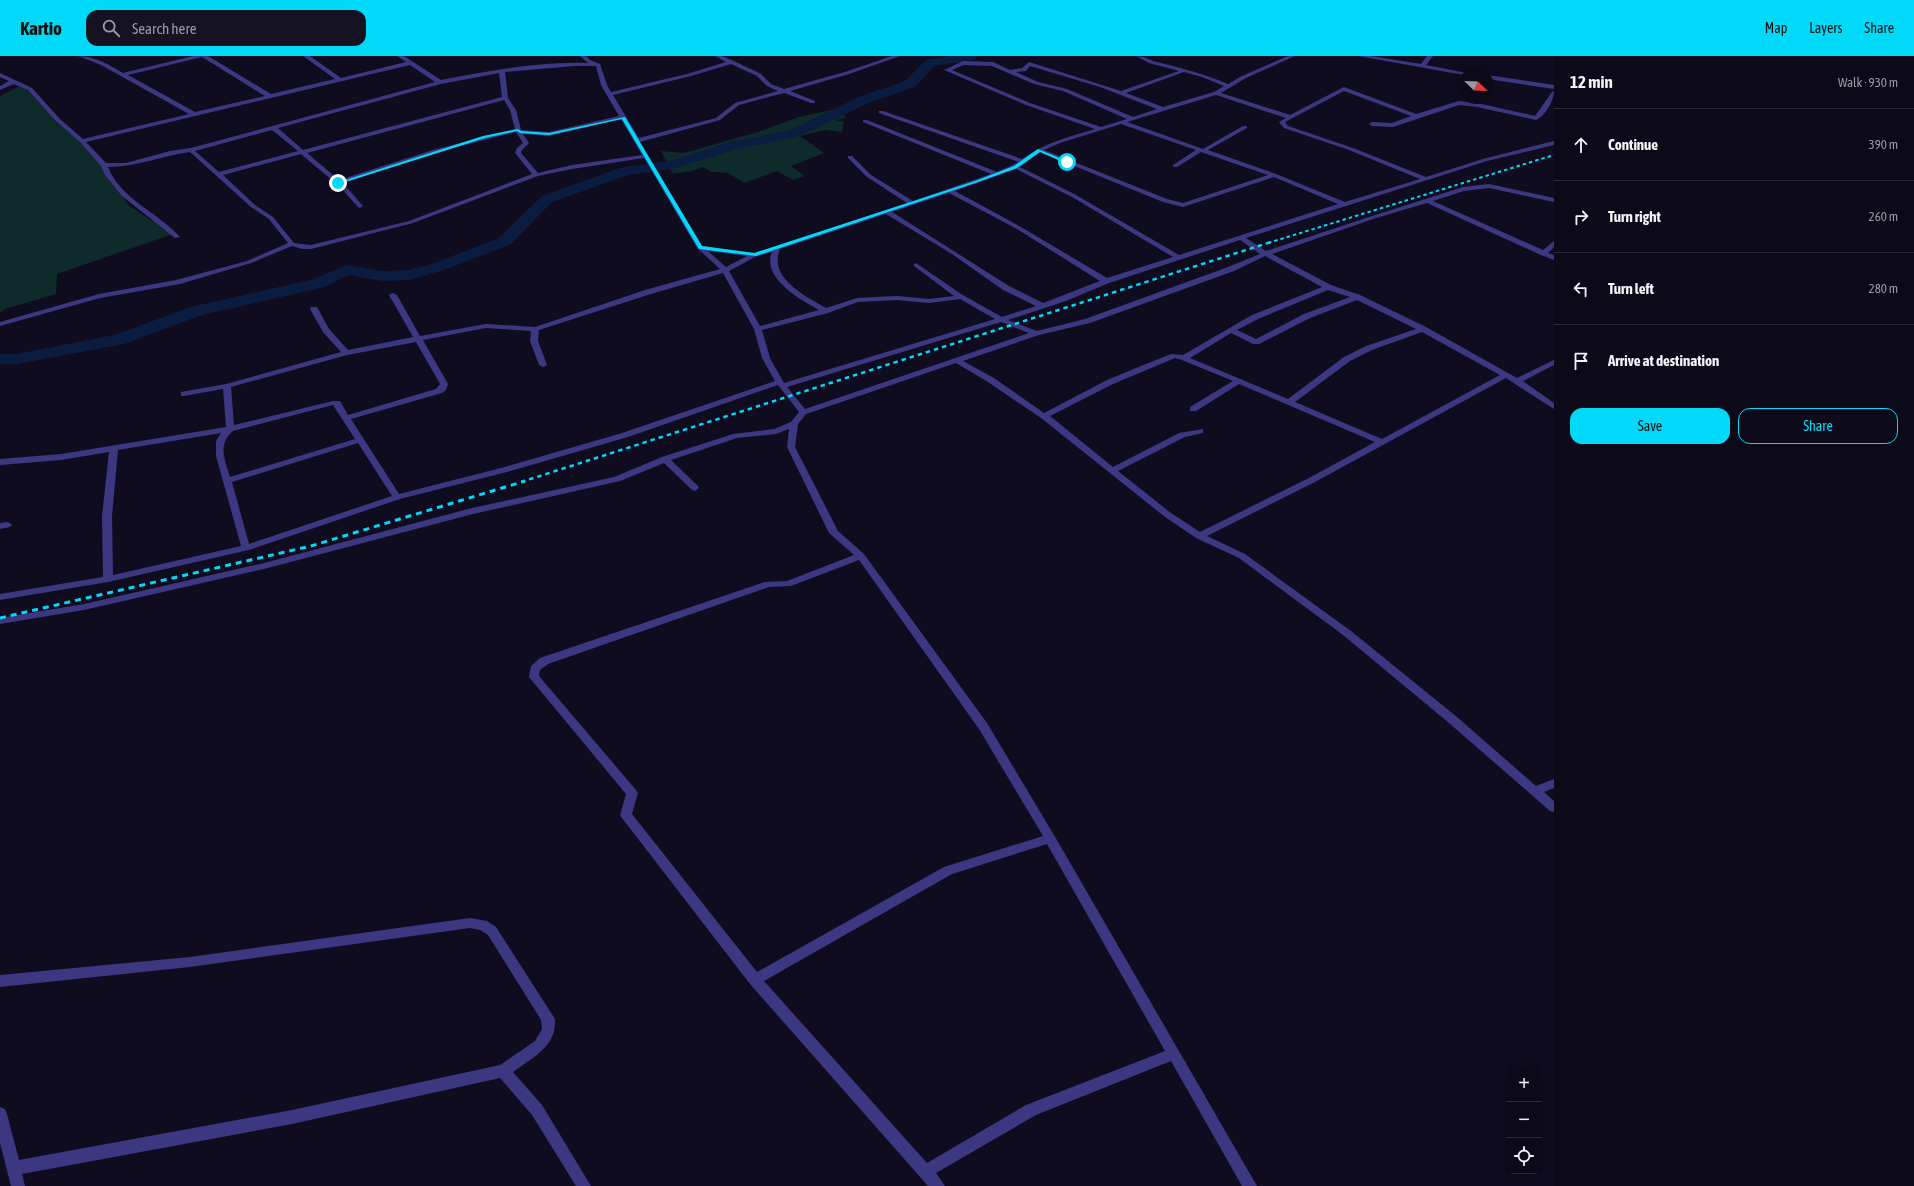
<!DOCTYPE html>
<meta charset="utf-8">
<style>
body{margin:0;font-family:"Asap Condensed",sans-serif;background:#151221;color:#f1f3f6}
.controls{position:absolute;right:12px;bottom:12px;display:grid;overflow:hidden;border-radius:8px;box-shadow:0 2px 10px #0003}
.controls button{width:36px;height:36px;display:grid;place-items:center;padding:0;border:0;border-bottom:1px solid #2c2a37;background:#0c0918;color:#f1f3f6;font:20px sans-serif}
.compass{position:absolute;left:1458px;top:12px;width:36px;height:36px;border-radius:50%;background:#0c0918;box-shadow:0 2px 10px #0003;rotate:113deg}
.stop{position:absolute;width:12px;height:12px;margin:-9px;border:3px solid #00d9f7;border-radius:50%;background:#fff}
.stop.end{background:#00d9f7;border-color:#fff;box-shadow:0 1px 4px #0008}
.list{margin:0;padding:0;list-style:none}
h2{display:flex;justify-content:space-between;align-items:center;height:52px;margin:0;padding:0 16px;font-size:17px}
h2 small{font-size:13px;font-weight:400;color:#9a9aa2}
.list li{display:grid;grid-template-columns:26px 1fr auto;gap:12px;align-items:center;box-sizing:border-box;height:72px;padding:0 16px;border-top:1px solid #2c2a37}
.list b{display:block;font-size:15px;white-space:nowrap}
.list em{font-size:13px;font-style:normal;color:#9a9aa2}
.actions{display:flex;gap:8px;padding:12px 16px}
.actions a{flex:1;padding:9px 0;border:1px solid #00d9f7;border-radius:12px;text-align:center;font-size:14px;color:#00d9f7}
.actions .main{background:#00d9f7;color:#111}
.icon{flex:none;width:22px;height:22px;fill:none;stroke:currentColor;stroke-width:2;stroke-linecap:round;stroke-linejoin:round}
.map{position:relative;flex:none;width:1554px;height:1130px;overflow:hidden}
header{display:flex;align-items:center;gap:24px;box-sizing:border-box;height:56px;padding:0 20px;background:#00d9f7;color:#111}
header strong{font-size:19px}
nav{display:flex;gap:22px;margin-inline-start:auto;font-size:14px}
.search{width:280px;height:36px;background:#151221;display:flex;align-items:center;gap:10px;box-sizing:border-box;padding:0 14px;border-radius:12px;color:#9a9aa2;font-size:15px}
main{display:flex}
aside{flex:1;background:#0c0918}
.map>svg:first-child{display:block}
.green{fill:#0f2a2a}
.lines{fill:none;stroke-linecap:round;stroke-linejoin:round}
.river{fill:#0a1d41;fill-rule:evenodd}
.minor{fill:#3b3780;fill-rule:evenodd}
.rail-far2{stroke:#00d9f7;stroke-width:2;stroke-dasharray:3.5 3;stroke-linecap:butt}
.rail-far1{stroke:#00d9f7;stroke-width:2.5;stroke-dasharray:4.5 4;stroke-linecap:butt}
.rail{stroke:#00d9f7;stroke-width:3;stroke-dasharray:6 5;stroke-linecap:butt}
.route{fill:#00d9f7}
</style>
<header>
<strong>Kartio</strong>
<div class="search"><svg class="icon" aria-label="search" viewBox="0 0 24 24"><circle cx="10" cy="10" r="6"/><path d="M15 15l6 6"/></svg>Search here</div>
<nav><a>Map</a><a>Layers</a><a>Share</a></nav>
</header>
<main>
<div class="map">
<svg width="1554" height="1130" viewBox="0 0 1554 1130">
<rect width="100%" height="100%" fill="#100c20"/>
<path class="green" d="M22,29L104,109L128,149L173,178L57,218L56,238L5,253L0,257V40Z
M840,52L846,62L835,64L844,66L842,76L825,74L800,80L824,97L791,110L805,120L793,124L777,115L744,127L728,117L712,116L703,111L691,115L673,118L661,95L684,97L758,76L799,61Z"/>
<g class="lines">
<path class="river" d="M950,0H979L973,4L934,10L915,31L871,46L797,81L737,93L676,112L628,119L552,146L511,188L444,214L409,224L382,225L348,219L325,231L202,259L124,288L17,308H0V298H17L114,279L191,251L314,223L346,209L382,215L408,214L432,208L499,182L542,140L620,112L674,104L729,86L788,75L861,40L905,25L926,4Z"/>
<path class="minor" d="M78,0C95,0 109,9 123,17L193,0H208L271,38L335,23L303,0H310L341,22L406,6L397,0H404L441,24C487,15 542,5 588,7L580,0H586L590,4L600,8L607,29L611,36L687,18L726,6L715,0H722L734,5L761,18L771,28L784,33L845,16L892,0H900L849,18L790,35L815,45V47H811L784,37L739,49L720,64L640,86L702,190L755,197L907,147L867,121L848,102V100H852L871,119L913,145L991,118L863,66V64H867L997,116L1019,106L879,57V55H883L1022,103C1044,87 1069,81 1095,73L1026,49L944,14L963,5L993,6L1010,14L1022,12L1029,6L1121,35L1179,15L1149,7L1136,0C1144,0 1149,4 1157,6C1181,12 1205,18 1228,28L1242,20L1288,0H1295L1246,22L1221,37L1290,59L1344,31L1416,58L1459,45L1477,47L1535,60L1552,36L1554,35C1554,45 1545,60 1536,64L1477,51L1459,49L1393,71L1372,70L1369,68L1372,66L1392,67L1411,60L1344,35L1285,66L1288,70L1353,92L1426,121L1483,103L1554,85V89L1487,105L1246,182L1266,195L1372,160L1463,131L1489,128L1554,142V146L1489,132L1464,135L1433,145L1543,194L1554,185V191L1548,197L1554,199V204L1541,199L1427,147L1376,162L1272,198L1331,229L1360,239L1426,271L1517,322L1554,304V309L1523,325L1554,347V353L1506,322L1315,426L1207,480L1245,498L1351,575L1457,661L1536,730L1554,723V732L1544,736L1554,745V756L1550,755L1449,667L1343,579L1239,502L1196,482L1165,461L1041,362L988,326L956,307L806,358L798,368L795,391L838,475L864,498L987,667L1054,779L1257,1130H1242L1171,1005L1036,1059L936,1117L945,1130H928L750,928L622,762L620,759L626,738L529,621L531,610L540,602L765,526L787,525L854,499L829,477L787,391L789,373L776,378L737,382L671,404L698,430L699,432L695,435L692,434L664,407L620,425L473,458L264,513L84,554L0,568V562L84,548L264,507L472,452L614,421L662,401L733,378L774,373L791,366L799,356L778,329L628,381L507,416L400,443L249,494L108,526L0,544V538L103,521L102,460L109,396L61,404L0,409V403L61,398L226,371L223,333L184,340H181V336L226,328L341,296L323,276L310,253L311,251H317L329,273L348,294L413,281L389,239L393,237L397,239L420,280L486,268L535,271L645,234L720,213L697,192L644,102L572,113L538,120L413,167L311,193H302L292,190L251,207L180,228L100,242L0,270V266L99,238L176,224L247,205L288,187L269,163L251,151L190,96C162,100 136,111 108,111C121,144 158,156 180,181L175,182L122,140L105,119L101,110L80,86L56,65L28,34L14,28L0,34V30L9,25L0,21V17L32,32L60,63L83,83L189,58L101,9ZM202,1L265,40L195,56L128,19ZM731,8L757,20L767,30L778,35L735,47L716,62L639,82L613,39L691,20ZM410,9L435,26L191,92L170,95L126,107H106L86,86ZM964,9L992,10L1034,28L1063,35L1127,63L1101,71L1030,47L952,14ZM574,10H596L601,29L619,60L549,76L521,74L516,54L508,42L505,16ZM1030,10L1100,31L1157,53L1133,61L1067,33L1038,26L1016,16L1026,15ZM1184,16L1202,21L1224,30L1214,36L1163,51L1126,37ZM499,17L502,41L303,94L278,72L441,28ZM1216,39L1286,62L1279,66L1284,72L1349,94L1420,123L1345,146L1276,118L1208,94L1247,72V70H1243L1203,93L1127,66ZM504,44L510,54L515,73L433,94L339,124L307,97ZM621,63L642,99L572,109L538,117L521,97L522,94L529,87L523,78L549,80ZM1121,68L1196,94L1173,109V111H1177L1201,96L1268,119L1183,147L1167,143L1044,94L1060,87ZM272,74L298,95L219,116L195,95ZM516,76L523,87L517,92L515,97L532,118L409,165L311,189L294,187L273,161L255,149L223,119L301,98L340,131L358,151L360,152L363,150L343,127L437,96ZM1040,96L1163,146L1183,151L1274,121L1338,148L1179,199L1076,139L1020,111ZM1016,113L1072,141L1173,201L1107,222L1021,171L955,135ZM949,137L1017,173L1100,225L1043,247L1009,230L892,156ZM886,158L952,198L1003,234L1036,250L1002,261L961,238L916,207L914,208V210L954,240L929,243L897,240L857,242L826,252C805,240 768,222 780,193ZM1240,184L1260,198L1228,211L1085,263L1037,275L1008,264L1066,245L1109,227ZM708,195L747,200L726,211ZM772,196C761,222 801,244 819,254L760,270L729,215L757,200ZM1265,200L1322,231L1252,259L1183,299L1171,298L1136,312L1107,324L1044,357L994,322L963,305L1039,279L1090,267L1234,215ZM723,217L754,273L762,302L775,325L622,377L501,412L399,438L351,363L442,337L446,334L448,328L423,284L486,272L531,275L530,285L539,309L543,311L547,309L538,285L539,274L651,238ZM1328,234L1350,241L1304,258L1256,283L1237,274L1258,263ZM960,243L995,263L784,327L770,302L762,274L828,257L858,246L897,244L929,247ZM1357,244L1416,273L1366,290L1344,301L1288,343L1190,302L1231,277L1253,288H1259L1310,262ZM1001,266L1029,277L805,353L787,331ZM1422,276L1500,319L1382,383L1295,346L1350,305L1372,294ZM416,286L440,328L436,333L348,359L340,345H333L234,369L231,331L347,299ZM1175,302L1182,304L1233,325L1190,351V355H1196L1239,328L1375,386L1309,422L1200,476L1171,457L1118,415L1185,381L1203,377V373L1179,377L1113,411L1050,360L1113,328ZM333,349L355,383L230,421C225,404 217,389 233,375ZM221,377L216,385V400L241,490L113,519L112,460L118,394ZM358,387L392,440L249,488L232,426ZM859,504L979,673L1043,780L944,811L757,916L632,758L638,737L636,734L539,620L540,614L548,608L769,531L791,530ZM1047,788L1165,995L1026,1049L927,1107L764,925L952,818Z
M1358,0H1371L1421,8L1427,0H1433L1426,9L1472,18L1464,19Z
M1488,19L1554,29V33L1488,23Z
M7,466L10,467L12,469L10,471L0,473V467Z
M470,862L487,865L496,871L555,963C557,991 532,1002 513,1016L542,1049L591,1130H576L532,1059L500,1022L292,1068L22,1118L25,1130H11L0,1087V1051L5,1053L7,1058L19,1104L292,1054L500,1009L535,985L542,973L541,964L488,879L480,874L470,872L190,911L0,931V919L190,901Z"/>
<path class="rail-far2" d="M1268,187L1554,99"/>
<path class="rail-far1" d="M521,426L1271,186"/>
<path class="rail" d="M0,562L311,490L525,425"/>
</g>
<path class="route" d="M625,61L702,190L754,197L975,125L1014,110L1038,93L1069,106L1065,107L1040,96L1017,112L978,126L756,200L699,193L622,63L549,79L520,77L517,75L485,82L339,128L336,127L483,80L518,73L521,75L549,77Z"/>
</svg>
<div class="controls">
<button>+</button>
<button>−</button>
<button><svg class="icon" aria-label="locate" viewBox="0 0 24 24"><circle cx="12" cy="12" r="6"/><path d="M12 2v4M12 18v4M2 12h4M18 12h4"/></svg></button>
</div>
<svg class="compass" viewBox="-18 -18 36 36"><path d="M0-13l5 13h-10z" fill="#e53935"/><path d="M0 13l5-13h-10z" fill="#9a9aa2"/></svg>
<div class="stop" style="left:1067px;top:106px"></div>
<div class="stop end" style="left:338px;top:127px"></div>
</div>
<aside>
<h2>12 min<small>Walk · 930 m</small></h2>
<ul class="list">
<li><svg class="icon" aria-label="ahead" viewBox="0 0 24 24"><path d="M12 20V5M6 11l6-6 6 6"/></svg><div><b>Continue</b></div><em>390 m</em></li>
<li><svg class="icon" aria-label="right" viewBox="0 0 24 24"><path d="M7 20v-9h11M14 6l5 5-5 5"/></svg><div><b>Turn right</b></div><em>260 m</em></li>
<li><svg class="icon" aria-label="left" viewBox="0 0 24 24"><path d="M17 20v-9H6M10 6l-5 5 5 5"/></svg><div><b>Turn left</b></div><em>280 m</em></li>
<li><svg class="icon" aria-label="arrive" viewBox="0 0 24 24"><path d="M6 21V4h12l-3 4 3 4H6"/></svg><div><b>Arrive at destination</b></div></li>
</ul>
<div class="actions"><a class="main">Save</a><a>Share</a></div>
</aside>
</main>
